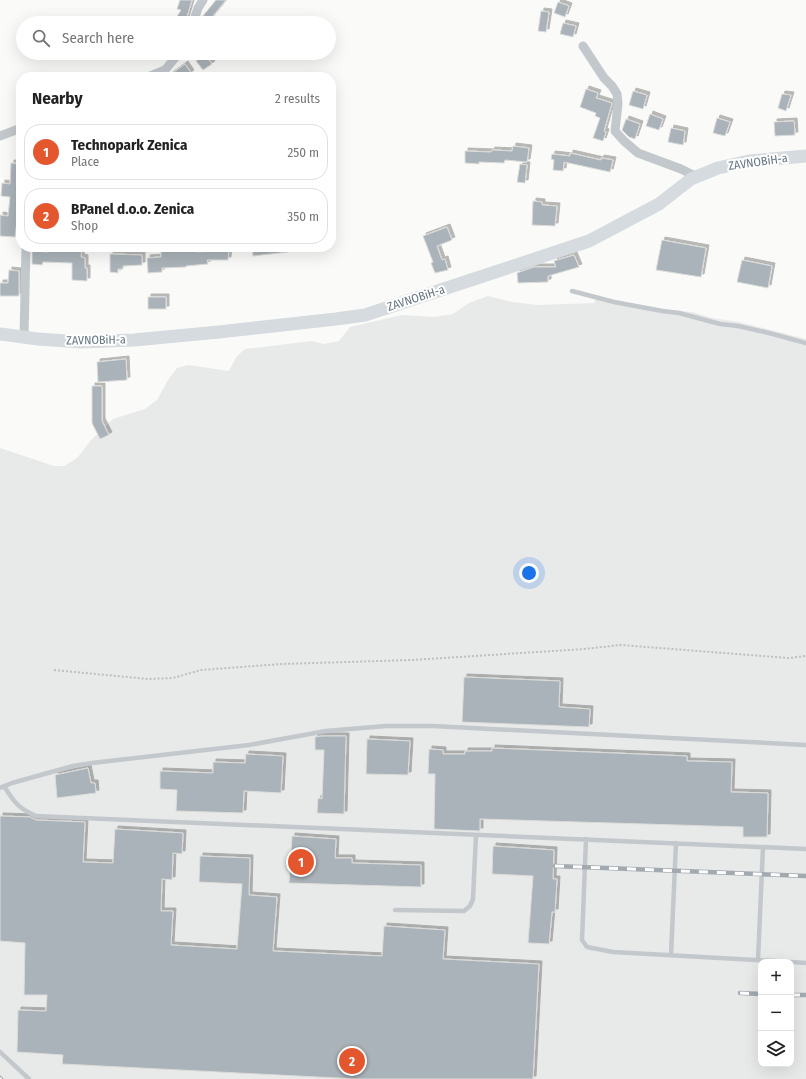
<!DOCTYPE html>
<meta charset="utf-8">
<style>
body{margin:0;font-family:"Fira Sans Condensed",sans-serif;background:#f2f2f2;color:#222}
.controls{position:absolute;right:12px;bottom:12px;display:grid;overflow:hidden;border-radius:8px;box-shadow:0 4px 16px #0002}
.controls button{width:36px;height:36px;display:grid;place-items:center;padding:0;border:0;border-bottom:1px solid #e0e0e0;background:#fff;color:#222;font:20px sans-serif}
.you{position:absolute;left:529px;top:573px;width:14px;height:14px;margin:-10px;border:3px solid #fff;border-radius:50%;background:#1a73e8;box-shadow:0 0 0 6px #1a73e833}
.badge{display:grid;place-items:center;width:26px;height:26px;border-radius:50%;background:#e4572e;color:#fff;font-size:13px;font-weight:700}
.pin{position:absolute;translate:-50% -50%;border:2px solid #fff;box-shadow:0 1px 4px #0006}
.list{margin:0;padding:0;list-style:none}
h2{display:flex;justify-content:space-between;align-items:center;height:52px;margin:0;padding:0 16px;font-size:17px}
h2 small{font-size:13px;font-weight:400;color:#767676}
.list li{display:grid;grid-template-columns:26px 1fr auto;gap:12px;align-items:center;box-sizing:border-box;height:56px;margin:0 8px 8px;padding:0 8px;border:1px solid #e0e0e0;border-radius:16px}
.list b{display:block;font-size:15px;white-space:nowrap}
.list p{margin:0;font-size:13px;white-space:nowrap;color:#767676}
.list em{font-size:13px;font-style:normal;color:#767676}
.icon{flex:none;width:22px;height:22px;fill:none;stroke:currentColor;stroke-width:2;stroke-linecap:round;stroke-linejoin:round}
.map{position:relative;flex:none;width:806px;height:1079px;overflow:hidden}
.search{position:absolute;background:#fff;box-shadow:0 4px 16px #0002;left:16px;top:16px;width:320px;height:44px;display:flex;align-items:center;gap:10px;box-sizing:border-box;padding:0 14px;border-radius:22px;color:#767676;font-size:15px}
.panel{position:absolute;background:#fff;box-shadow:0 4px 16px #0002;left:16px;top:72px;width:320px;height:180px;border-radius:16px}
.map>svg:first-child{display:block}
.built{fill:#e8e9e9;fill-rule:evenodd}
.building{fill:#aab3b9;stroke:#dcdcda;filter:url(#shadow)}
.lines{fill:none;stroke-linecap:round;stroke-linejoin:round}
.path{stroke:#bbbfc2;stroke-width:2;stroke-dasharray:2 2;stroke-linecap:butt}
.lane{stroke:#c3c8cc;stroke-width:4.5}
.street{stroke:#c3c8cc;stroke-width:9}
.secondary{stroke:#d6dbdf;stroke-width:13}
.rail-casing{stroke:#a2aab0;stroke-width:4.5}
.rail{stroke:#fff;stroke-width:3;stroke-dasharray:9;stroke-linecap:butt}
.labels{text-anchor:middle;stroke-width:4;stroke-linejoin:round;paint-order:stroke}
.street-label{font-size:12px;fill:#657683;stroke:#fff}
</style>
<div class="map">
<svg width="806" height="1079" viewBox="0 0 806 1079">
<defs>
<filter id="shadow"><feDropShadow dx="3" dy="-3" stdDeviation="0" flood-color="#0004"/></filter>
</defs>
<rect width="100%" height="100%" fill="#fafaf8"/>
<path class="built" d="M488,296L512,302L537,305L594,303L597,297L671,310L692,312L712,318L739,322L806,339V1079H0V448L54,466H64L71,462L78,457L91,440L113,419L145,409L157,400L168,380L177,368L188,365L229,371L237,356L245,349L312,341L324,344L339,341L350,327L402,315L434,317L453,314L469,303ZM761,962H791V1064H761Z"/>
<path class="building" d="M180,0H192L185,23H173L181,10L177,9Z
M216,0H226L208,22L202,17Z
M558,2L569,6L565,17L554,13Z
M541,11L549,12L546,32L538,31Z
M563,23L576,26L573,37L560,34Z
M204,54L212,64L203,70L196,61Z
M185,64L191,73L185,77H167Z
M586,89L598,93L596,98L612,103L604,131L606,132L603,141L593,138L600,118L595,116L596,113L580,107Z
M633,91L647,95L643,109L629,105Z
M782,94L791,95L786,111L778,108Z
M650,114L663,119L659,130L646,126Z
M717,118L730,122L725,136L713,133Z
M626,119L640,124L635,139L629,137L622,130Z
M794,121L795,135L775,136L774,122Z
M671,128L685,131L683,145L668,142Z
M513,146L529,148L527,162L505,160L504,163L479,162V164L465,163V151L491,152L492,150L512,151Z
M570,153L601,160V158L613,160L610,172L564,162L563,171L553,170L554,160L551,159L552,154L570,156Z
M11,163L21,164V205H19L15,237L0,236V215L8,216L10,197L1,196L2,183L10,184Z
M520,164L527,165L525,183L517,182Z
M533,201L542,202V205L557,206L555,226L532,225Z
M447,227L452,240L437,246L442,260L445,259L448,270L435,273L431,263L433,262L423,236Z
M662,240L706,248L701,277L656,270Z
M48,247H82L81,257L85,258V268H87V281L72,280V263L43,262L42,265L32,264V251L48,252Z
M229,247L228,260H207L208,264L186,266V267L162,268V272L148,273L147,258L161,257V251L197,248V252L214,251V248Z
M252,247H287L288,252L253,256Z
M110,254L142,255V265L123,266V269H118V273L110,272Z
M574,255L579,267L548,276V282L518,283L517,273L534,267H556L554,261Z
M742,260L772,266L768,288L737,282Z
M9,270L19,271V296H0V283H8Z
M148,297H166V309H148Z
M126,359L127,380L98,382L97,362Z
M92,386H102V421L109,435L100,439L92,423Z
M464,677L560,681L559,707L590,709L589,727L462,722Z
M322,736H346L344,814L317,813L318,798L322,799L324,750H315V737Z
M367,739L410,741L408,775L366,774Z
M492,748L687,756V761L732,762L731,792L768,793L767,837H743V827L480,819V831L434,829L435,774H428L429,749L443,750V754H465V751H492Z
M246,754L283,756L281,793L244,791L243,813L176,811L177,790L160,789V771L213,773V762L245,763Z
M88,768L91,783H95L96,793L57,798L55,775Z
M0,816L30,817L36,820L85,822L83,862L113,863L115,829L183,833L182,854L173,853L172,880L162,879L161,911H173L171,945L237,949L242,884L199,882L200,856L250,858L249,895L277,897L273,951L382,956L384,926L445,930L443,959L539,964L533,1079H356L62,1064L63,1055L17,1052L18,1010L46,1011L47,995H24L25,943L0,941Z
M292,836L336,839L335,858H352V863L421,865V887L289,883Z
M493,846L554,850L553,879H557L555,912H552L549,944L528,943L533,876L492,874Z"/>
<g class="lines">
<path class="path" d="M54,670L148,679L173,678L201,670L281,664L412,660L584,649L621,645L788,658L806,656"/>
<path class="lane" d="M572,291L614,302L662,311L679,313L720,324L738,326L769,333L806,343
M4,786C14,802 18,808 36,816L806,849
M0,788L12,783L73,766L92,763L249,745L326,731L386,726H433L806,745
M586,839L582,940L587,947L613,952L791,962
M395,910L464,911L470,906L473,899L476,835
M671,955L676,843
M758,960L763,847
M791,962L806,963
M0,1052L29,1079"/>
<path class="street" d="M193,23L198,8L203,0
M583,46L604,78L612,86L617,94L618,104L615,131L624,141L638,153L681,169L697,177
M148,77L165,70L179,53
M0,136L21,128
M24,337L26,247"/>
<path class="secondary" d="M0,334L38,339L81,342L134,340L219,332L336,319L365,315L589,241L659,204L691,179L718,168L749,161L806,156"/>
<g class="rail-casing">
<path id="rail" d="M555,866L806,876
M740,993L761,994
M791,995H806
M0,1078L1,1079"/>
</g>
<use href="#rail" class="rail"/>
</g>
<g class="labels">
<g class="street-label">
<text transform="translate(758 162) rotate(-8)" y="4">ZAVNOBiH-a</text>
<text transform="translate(416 298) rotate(-18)" y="4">ZAVNOBiH-a</text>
<text transform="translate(96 340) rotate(-1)" y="4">ZAVNOBiH-a</text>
</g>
</g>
</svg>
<div class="controls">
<button>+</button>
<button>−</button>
<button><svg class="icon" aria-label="layers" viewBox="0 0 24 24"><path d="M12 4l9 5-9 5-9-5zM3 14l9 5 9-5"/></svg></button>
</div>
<div class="you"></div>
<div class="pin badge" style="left:301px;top:862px">1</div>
<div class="pin badge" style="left:352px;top:1061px">2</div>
<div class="search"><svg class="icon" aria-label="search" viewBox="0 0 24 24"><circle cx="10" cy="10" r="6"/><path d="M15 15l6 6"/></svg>Search here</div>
<section class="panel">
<h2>Nearby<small>2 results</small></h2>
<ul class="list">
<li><span class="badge">1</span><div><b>Technopark Zenica</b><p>Place</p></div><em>250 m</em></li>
<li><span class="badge">2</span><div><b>BPanel d.o.o. Zenica</b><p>Shop</p></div><em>350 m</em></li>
</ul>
</section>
</div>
